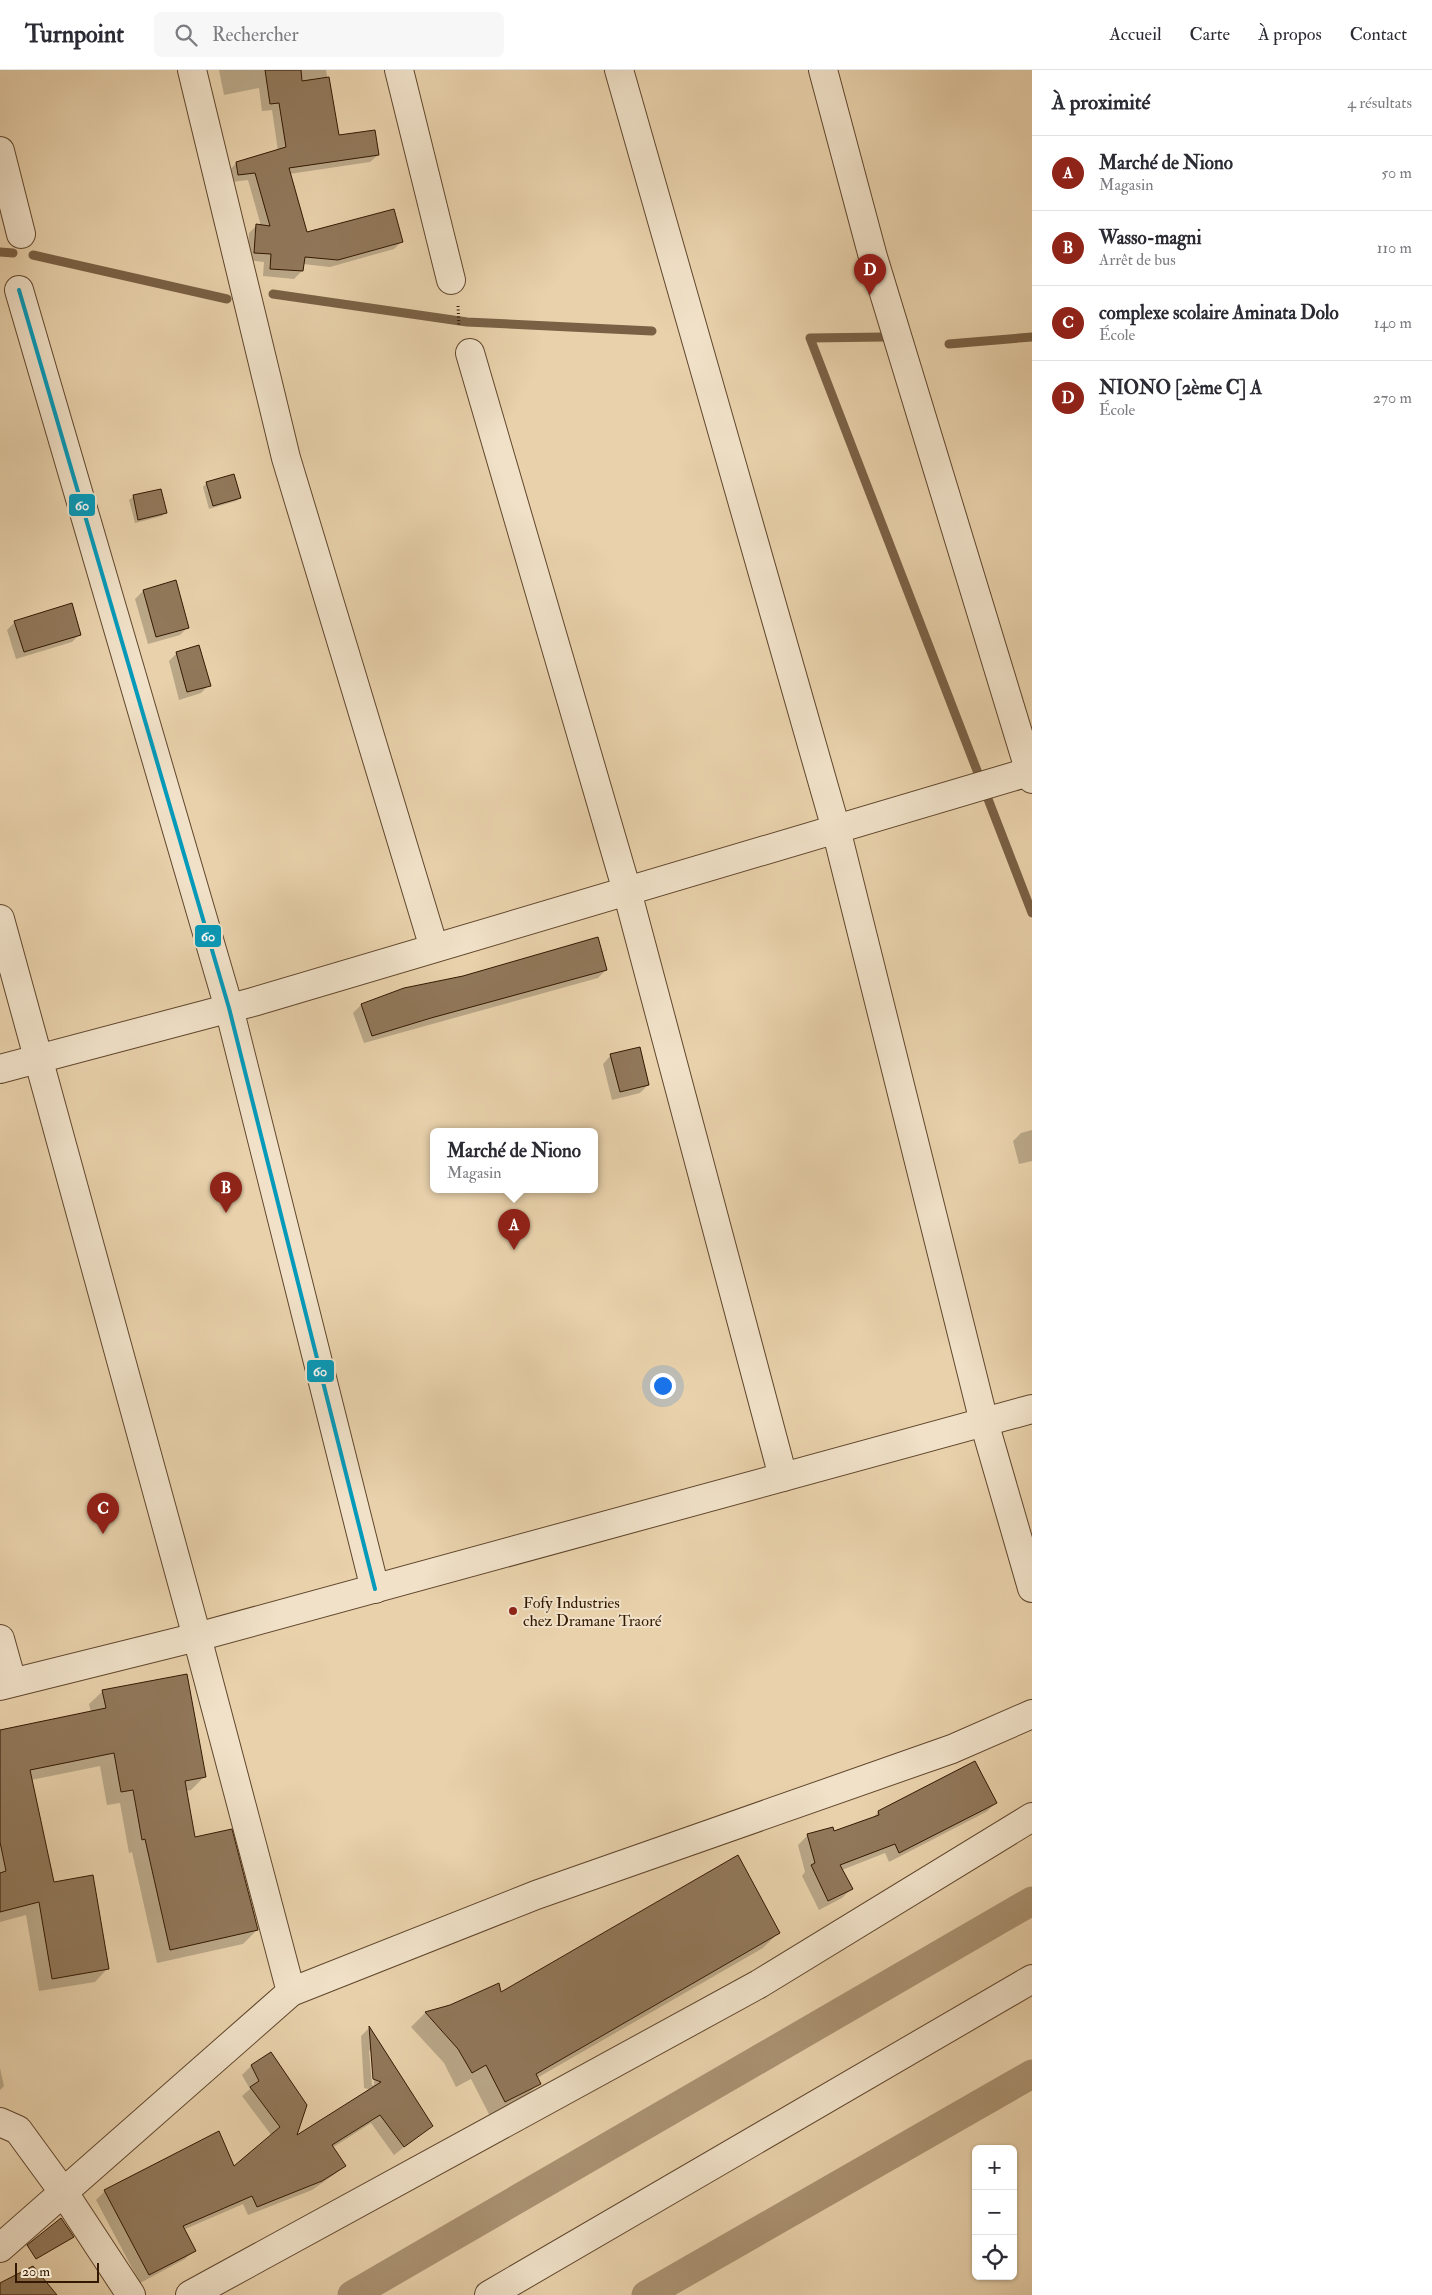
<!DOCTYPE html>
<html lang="fr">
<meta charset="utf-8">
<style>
body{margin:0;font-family:"IM FELL Double Pica",serif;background:#f7f7f7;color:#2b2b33}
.controls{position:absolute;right:15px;bottom:15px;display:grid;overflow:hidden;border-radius:8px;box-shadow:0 1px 4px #0004}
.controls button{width:45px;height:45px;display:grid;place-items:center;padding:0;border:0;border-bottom:1px solid #e1e1e2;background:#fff;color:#2b2b33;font:25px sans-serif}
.scale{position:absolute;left:15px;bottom:12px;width:84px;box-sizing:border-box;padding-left:5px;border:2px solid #331802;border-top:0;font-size:14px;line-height:18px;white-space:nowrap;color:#331802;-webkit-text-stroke:4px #f0e1c8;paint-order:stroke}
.you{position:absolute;left:662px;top:1315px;width:18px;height:18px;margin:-12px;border:4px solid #fff;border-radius:50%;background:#1a73e8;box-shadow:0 0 0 8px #1a73e833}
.badge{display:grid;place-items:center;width:32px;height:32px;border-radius:50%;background:#8f2418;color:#fff;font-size:16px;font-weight:700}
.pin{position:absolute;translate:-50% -41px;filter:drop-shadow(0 1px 2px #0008)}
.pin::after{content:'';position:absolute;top:26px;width:18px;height:15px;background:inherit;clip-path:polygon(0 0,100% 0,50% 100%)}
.popup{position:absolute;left:430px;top:1058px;width:168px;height:65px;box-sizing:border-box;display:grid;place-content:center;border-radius:8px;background:#fff;filter:drop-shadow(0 1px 4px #0005);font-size:16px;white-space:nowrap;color:#7c7c81}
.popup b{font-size:19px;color:#2b2b33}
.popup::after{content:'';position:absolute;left:50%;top:100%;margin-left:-10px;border:10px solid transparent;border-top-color:#fff}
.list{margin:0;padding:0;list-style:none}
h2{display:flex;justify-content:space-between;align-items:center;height:65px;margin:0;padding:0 20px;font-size:21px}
h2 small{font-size:16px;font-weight:400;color:#7c7c81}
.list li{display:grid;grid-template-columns:32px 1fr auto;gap:15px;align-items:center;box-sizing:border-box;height:75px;padding:0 20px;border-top:1px solid #e1e1e2}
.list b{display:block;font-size:19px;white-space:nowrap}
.list p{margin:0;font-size:16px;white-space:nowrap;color:#7c7c81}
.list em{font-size:16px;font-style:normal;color:#7c7c81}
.icon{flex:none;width:28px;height:28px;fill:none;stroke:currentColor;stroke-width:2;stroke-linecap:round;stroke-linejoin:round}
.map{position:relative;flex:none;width:1032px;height:2225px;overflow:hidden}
header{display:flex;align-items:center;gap:30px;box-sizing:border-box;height:70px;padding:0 25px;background:#fff;border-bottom:1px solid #e1e1e2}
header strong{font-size:24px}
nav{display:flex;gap:28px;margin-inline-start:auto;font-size:18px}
.search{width:350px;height:45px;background:#f7f7f7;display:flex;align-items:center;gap:12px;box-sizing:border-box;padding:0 18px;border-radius:8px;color:#7c7c81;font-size:19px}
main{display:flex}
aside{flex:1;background:#fff}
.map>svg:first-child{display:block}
.shadow{fill:#0003;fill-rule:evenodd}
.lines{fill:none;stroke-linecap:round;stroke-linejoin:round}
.stream{stroke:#7a6145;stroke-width:9}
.canal{stroke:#aa9272;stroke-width:29}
.building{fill:#91785a;stroke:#331802}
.minor-casing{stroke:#60462c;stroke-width:30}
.tertiary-casing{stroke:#60462c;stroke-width:30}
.path{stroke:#331802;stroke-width:3;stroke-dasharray:1 2.5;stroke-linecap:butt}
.minor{stroke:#f0e1c8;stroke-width:28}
.tertiary{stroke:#f0e1c8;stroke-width:28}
.bus-1-casing{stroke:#f0e1c8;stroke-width:8}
.bus-1{stroke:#059aba;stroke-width:4}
.poi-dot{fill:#8f2418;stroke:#f0e1c8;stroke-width:2}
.labels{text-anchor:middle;stroke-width:4;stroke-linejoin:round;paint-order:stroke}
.poi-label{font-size:16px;fill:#331802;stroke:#f0e1c8;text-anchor:start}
.line-badge{stroke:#f0e1c8;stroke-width:2}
.badge-label{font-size:14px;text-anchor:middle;font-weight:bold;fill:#fff}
</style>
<header>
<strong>Turnpoint</strong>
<div class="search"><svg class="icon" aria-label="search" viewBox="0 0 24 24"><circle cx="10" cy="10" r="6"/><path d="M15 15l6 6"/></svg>Rechercher</div>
<nav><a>Accueil</a><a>Carte</a><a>À propos</a><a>Contact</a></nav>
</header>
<main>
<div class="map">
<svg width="1032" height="2225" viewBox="0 0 1032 2225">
<rect width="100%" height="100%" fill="#e8d1ab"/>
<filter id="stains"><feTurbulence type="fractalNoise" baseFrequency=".004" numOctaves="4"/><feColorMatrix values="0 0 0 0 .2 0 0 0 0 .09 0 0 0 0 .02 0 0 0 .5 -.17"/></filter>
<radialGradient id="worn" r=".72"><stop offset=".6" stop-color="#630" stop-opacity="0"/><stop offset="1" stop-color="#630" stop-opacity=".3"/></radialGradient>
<path class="shadow" d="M219,0H326L337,67L378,85L370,92L289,104L306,164L402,171L394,179L330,197L303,194L302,201L294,209L263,206L264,192L247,190L249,163L257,155L261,156L248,110L231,112L229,101L236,93L278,81L272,40L262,41L259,18L224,25Z
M207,413L240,428L236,431L209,439L203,417Z
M160,420L166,442L162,446L135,453L129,430L133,427Z
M143,521L188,557L180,565L148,574L135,529Z
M15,552L80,564L72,572L16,589L7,560Z
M177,583L209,615L201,623L179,630L169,591Z
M606,900L598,908L364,973L353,943L361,935L464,907Z
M611,985L648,1015L640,1023L612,1030L603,994Z
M1032,1060V1091L1019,1094L1013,1071L1021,1063Z
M103,1621L204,1707L191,1720L186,1721L194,1768L257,1860L243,1874L157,1893L132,1782L129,1783L120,1733L107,1735L100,1696L31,1710L53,1814L108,1898L95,1912L39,1921L26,1845L0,1852V1661L91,1643L89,1634Z
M975,1693L996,1733L986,1742L889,1792L885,1783L842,1800L851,1819L842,1828L819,1840L802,1806L805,1802L798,1775L808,1765L833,1763L872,1749L878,1742Z
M778,1863L763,1878L537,2008L539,2013L524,2028L490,2046L471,2009L456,2017L444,1993L411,1957L425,1943L450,1936Z
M369,1958L432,2055L394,2085L371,2053L332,2078L344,2096L335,2104L312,2120L248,2145L243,2134L183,2160L194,2180L185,2189L140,2213L96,2130L105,2121L234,2098L272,2066L242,2026L250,2019L242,2005L251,1996L271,1984L295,2068L371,2020L364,2018L361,1966ZM369,1980L372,1983L374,2015H372Z
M0,1998L4,2016L0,2020Z"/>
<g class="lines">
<path class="stream" d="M0,182L13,183
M33,185L227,229
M273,224L467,252L652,261
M884,267L810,268L1032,843
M949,274L1032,267"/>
<path class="canal" d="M352,2225L1032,1831
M646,2225L1032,2004"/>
</g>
<path class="building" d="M265,0H301L302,11L329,7L339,65L375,60L379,85L289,98L307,162L394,139L403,172L338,190L305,187L303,201L270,199L271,184L254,183L256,154L270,156L255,103L238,105L236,92L286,77L279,33L270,34Z
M234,404L241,428L213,436L206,412Z
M161,419L167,443L138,450L133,425Z
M176,510L189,558L156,567L143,520Z
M72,533L81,565L24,582L14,551Z
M199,575L211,616L187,622L176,582Z
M598,867L607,900L431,948L372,966L361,934L404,918L463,906Z
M640,977L649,1015L620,1022L610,984Z
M187,1604L206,1707L185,1711L195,1767L232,1759L258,1860L170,1880L145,1769L142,1770L133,1720L121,1722L114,1683L30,1700L54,1812L93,1805L109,1899L52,1909L39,1832L0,1842V1803L6,1801L0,1772V1660L106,1638L102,1620Z
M975,1691L997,1733L899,1783L895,1774L840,1795L853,1819L828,1831L811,1795L815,1793L807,1764L833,1757L834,1761L879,1745L878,1741Z
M738,1785L780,1863L536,2004L541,2014L505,2032L486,1995L472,2003L458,1979L425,1942L450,1935L499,1913L501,1922Z
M369,1956L433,2056L404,2077L380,2045L332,2075L346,2096L322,2111L257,2137L252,2126L183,2156L196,2181L149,2205L104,2120L219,2061L234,2096L280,2057L250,2017L259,2011L251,1995L271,1982L307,2035L297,2065L381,2012L373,2009Z
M61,2148L74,2167L36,2189L27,2175Z
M33,2196L57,2225H0V2213Z"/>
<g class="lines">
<g class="minor-casing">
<path id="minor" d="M192,0L286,388L434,878
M399,0L451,210
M619,0L836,759L984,1352L1032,1518
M823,0L873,187L1032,709
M0,81L21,164
M19,220L229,938L375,1519
M470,283L627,821L783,1407
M0,849L197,1567L291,1922
M0,999L253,932L1032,701
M0,1569L12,1612
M0,2052L18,2060L64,2123L131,2225
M0,2178L291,1922L536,1825L952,1679L1032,1644
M489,2225L1032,1909"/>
</g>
<g class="tertiary-casing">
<path id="tertiary" d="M0,1616L197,1567L1032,1339
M190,2225L759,1914L1032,1747"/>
</g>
<path class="path" d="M458,236L459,257"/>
<use href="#minor" class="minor"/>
<use href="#tertiary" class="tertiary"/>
<g class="bus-1-casing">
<path id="bus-1" d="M19,220L229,938L375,1519"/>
</g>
<use href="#bus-1" class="bus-1"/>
</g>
<circle class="poi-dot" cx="513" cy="1541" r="5"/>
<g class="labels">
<g class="poi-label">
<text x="523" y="1538">Fofy Industries<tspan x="523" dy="18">chez Dramane Traoré</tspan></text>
</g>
</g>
<g class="line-badge">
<rect x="68" y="423" width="28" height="24" rx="5" fill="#059aba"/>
<rect x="194" y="854" width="28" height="24" rx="5" fill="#059aba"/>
<rect x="306" y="1289" width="29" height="24" rx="5" fill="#059aba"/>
</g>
<g class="badge-label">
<text x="82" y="440">60</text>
<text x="208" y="871">60</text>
<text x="320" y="1306">60</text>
</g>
<rect width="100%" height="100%" filter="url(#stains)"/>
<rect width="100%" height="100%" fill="url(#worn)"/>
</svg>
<div class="controls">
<button>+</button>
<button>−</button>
<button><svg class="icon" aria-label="locate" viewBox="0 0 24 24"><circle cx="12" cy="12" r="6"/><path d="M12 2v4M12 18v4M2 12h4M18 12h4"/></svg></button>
</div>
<div class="scale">20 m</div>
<div class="you"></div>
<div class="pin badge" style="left:514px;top:1180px">A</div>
<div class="popup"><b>Marché de Niono</b>Magasin</div>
<div class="pin badge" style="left:226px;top:1143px">B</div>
<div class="pin badge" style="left:103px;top:1464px">C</div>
<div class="pin badge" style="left:870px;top:225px">D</div>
</div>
<aside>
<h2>À proximité<small>4 résultats</small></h2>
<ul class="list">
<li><span class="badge">A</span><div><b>Marché de Niono</b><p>Magasin</p></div><em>50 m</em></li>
<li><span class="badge">B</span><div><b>Wasso-magni</b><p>Arrêt de bus</p></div><em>110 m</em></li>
<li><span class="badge">C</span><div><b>complexe scolaire Aminata Dolo</b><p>École</p></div><em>140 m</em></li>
<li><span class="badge">D</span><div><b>NIONO [2ème C] A</b><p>École</p></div><em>270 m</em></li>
</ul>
</aside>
</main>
